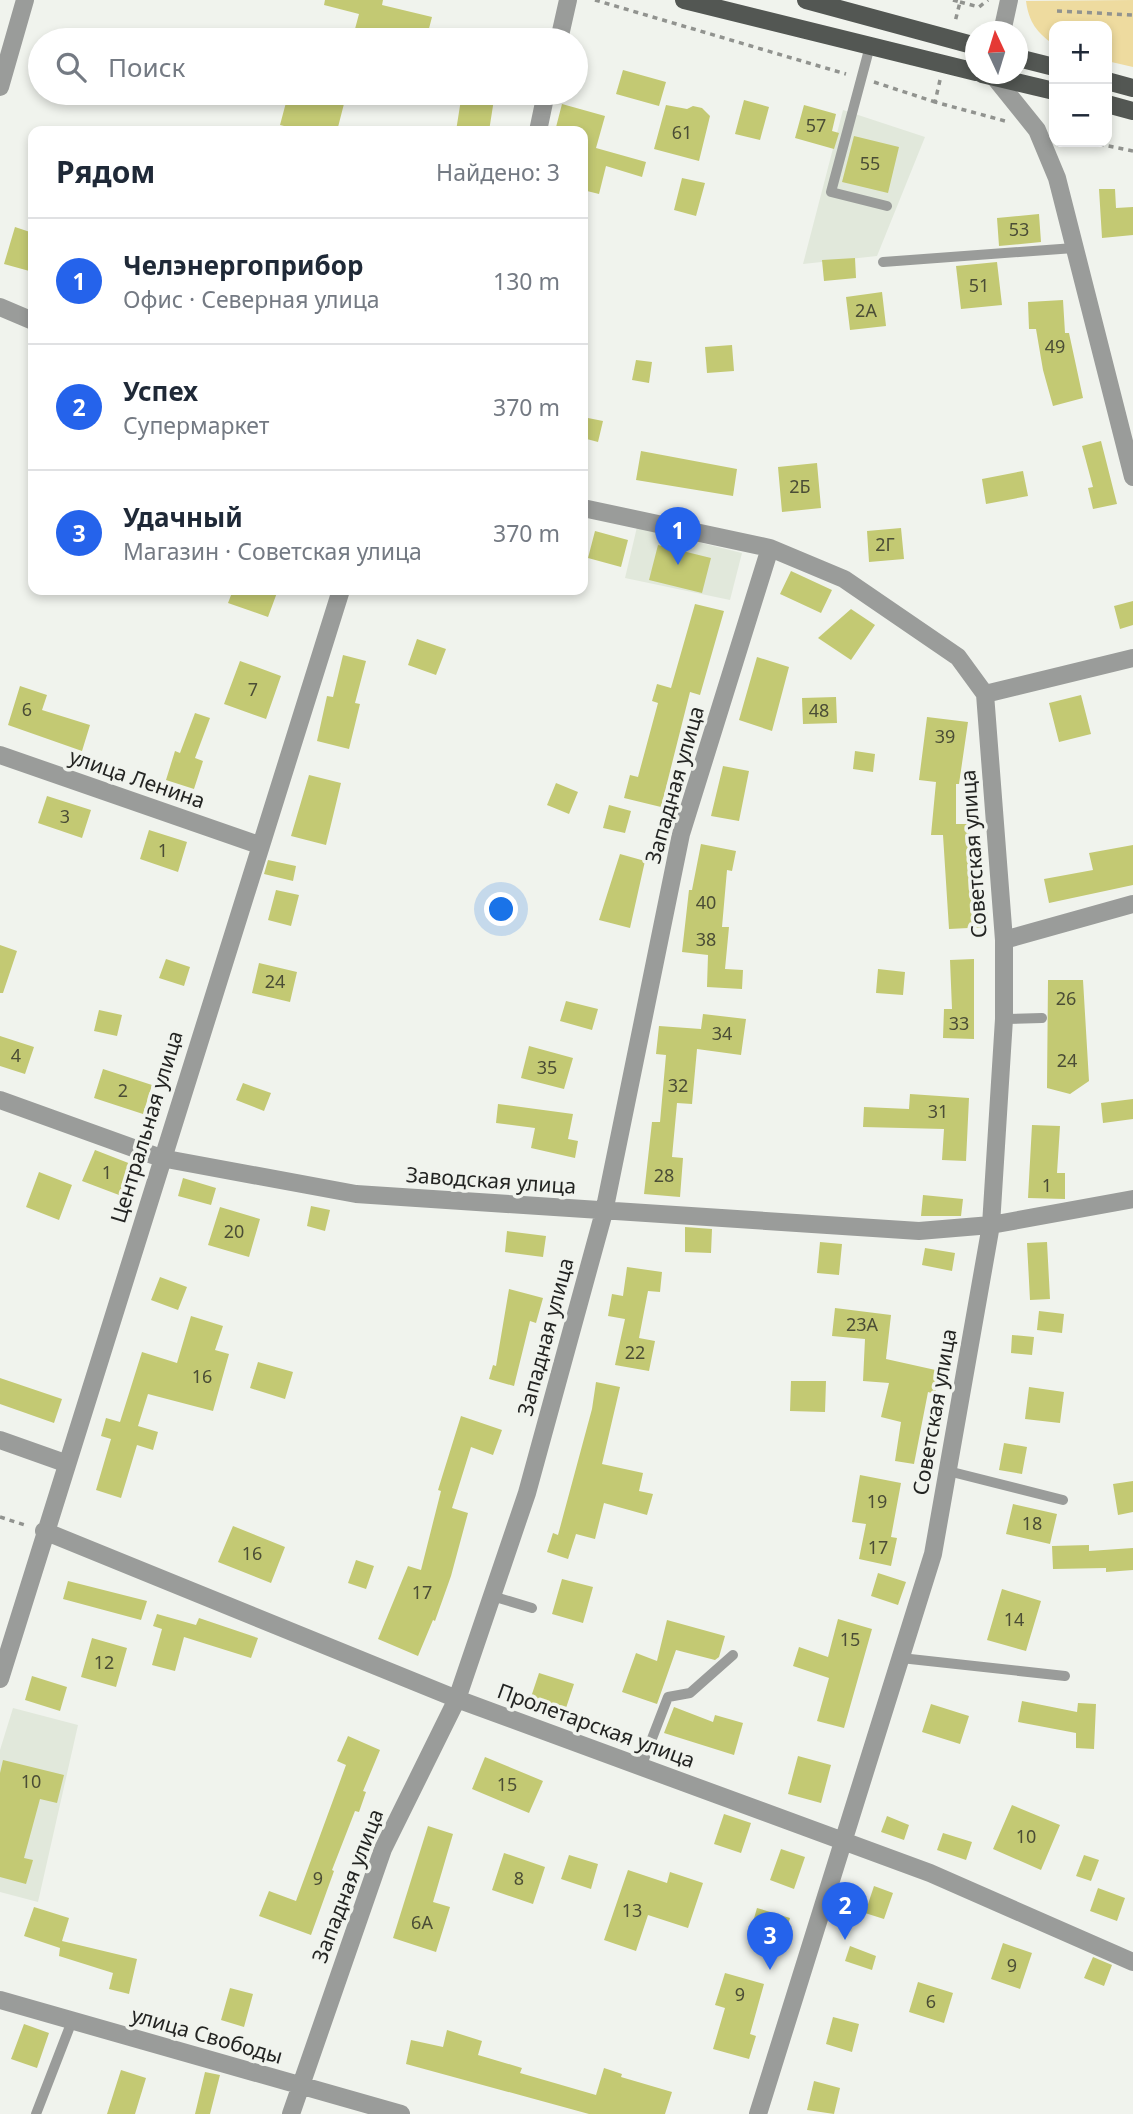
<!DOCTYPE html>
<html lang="ru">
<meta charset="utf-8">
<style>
body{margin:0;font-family:"Noto Sans",sans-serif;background:#f2f2f3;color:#1f2937}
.controls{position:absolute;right:21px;top:21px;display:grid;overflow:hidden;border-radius:14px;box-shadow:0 4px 10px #0003}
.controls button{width:63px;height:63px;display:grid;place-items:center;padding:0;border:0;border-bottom:2px solid #e0e1e3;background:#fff;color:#1f2937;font:35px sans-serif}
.compass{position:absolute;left:965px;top:21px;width:63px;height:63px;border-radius:50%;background:#fff;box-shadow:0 4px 10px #0003;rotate:356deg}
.you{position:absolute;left:502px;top:910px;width:24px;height:24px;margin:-18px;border:5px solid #fff;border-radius:50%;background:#1a73e8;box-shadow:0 0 0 10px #1a73e833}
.badge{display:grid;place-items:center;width:46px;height:46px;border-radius:50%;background:#2563eb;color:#fff;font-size:23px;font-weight:700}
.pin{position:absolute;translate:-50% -58px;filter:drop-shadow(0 2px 4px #0008)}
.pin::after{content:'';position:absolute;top:37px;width:24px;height:21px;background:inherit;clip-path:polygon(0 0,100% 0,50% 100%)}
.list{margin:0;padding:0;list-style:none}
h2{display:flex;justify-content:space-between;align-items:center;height:91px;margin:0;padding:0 28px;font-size:30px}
h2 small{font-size:23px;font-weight:400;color:#747a83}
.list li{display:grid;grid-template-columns:46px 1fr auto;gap:21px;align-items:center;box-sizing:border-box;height:126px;padding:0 28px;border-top:2px solid #e0e1e3}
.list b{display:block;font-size:26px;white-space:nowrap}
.list p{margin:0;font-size:23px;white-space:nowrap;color:#747a83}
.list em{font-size:23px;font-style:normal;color:#747a83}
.icon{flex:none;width:38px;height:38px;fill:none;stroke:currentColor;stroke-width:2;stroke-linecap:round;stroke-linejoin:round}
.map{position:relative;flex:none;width:1133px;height:2114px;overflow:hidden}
.search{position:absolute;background:#fff;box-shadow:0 4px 10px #0003;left:28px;top:28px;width:560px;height:77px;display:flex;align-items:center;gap:18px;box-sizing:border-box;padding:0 24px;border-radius:38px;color:#747a83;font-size:26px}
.panel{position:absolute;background:#fff;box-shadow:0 4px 10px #0003;left:28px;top:126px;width:560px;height:469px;border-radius:14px}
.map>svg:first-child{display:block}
.built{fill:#e1e8db}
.green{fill:#eedb9f}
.building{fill:#c3c973}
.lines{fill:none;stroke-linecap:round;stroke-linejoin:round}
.path{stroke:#91938f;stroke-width:3.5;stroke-dasharray:5 5;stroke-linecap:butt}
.lane{stroke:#9a9c9a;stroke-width:10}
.street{stroke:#9a9c9a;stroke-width:18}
.primary{stroke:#535753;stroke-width:18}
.labels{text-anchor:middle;stroke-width:7;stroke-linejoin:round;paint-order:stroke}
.number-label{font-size:18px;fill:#4b4d36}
.street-label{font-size:21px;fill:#232422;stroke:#f0f3ed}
</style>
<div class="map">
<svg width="1133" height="2114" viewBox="0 0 1133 2114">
<rect width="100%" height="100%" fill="#f0f3ed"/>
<path class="built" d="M843,110L925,137L877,256L803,264Z
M637,527L742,553L730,600L625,578Z
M13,1708L78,1725L38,1902L0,1892V1750Z"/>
<path class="green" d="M1133,0V67L1107,61V26H1054V45C1037,32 1029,23 1026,1Z"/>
<path class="building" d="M325,0H383L382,5L432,17L426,40H352L359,14L324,5Z
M623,70L666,82L659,106L616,94Z
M317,93L346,96L337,131H304L280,125L288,95L314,102Z
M462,93H495L489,131H456Z
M744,100L769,107L760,140L735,134Z
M562,104L605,116L596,148L646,162L642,177L606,166L599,194L583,190V131H555Z
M666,105L687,109L693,106L702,108L710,116L699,161L654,149Z
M804,105L836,114L832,131L839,133L834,149L795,138Z
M854,136L899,147L888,193L842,182Z
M682,178L705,183L696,216L674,210Z
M1099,189H1115L1116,208L1133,207V235L1102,238Z
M1039,214L1041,242L999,246L997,218Z
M15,227L33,233V272L4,264Z
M855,258L856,278L824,281L822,260Z
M997,262L1002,305L961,309L956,266Z
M882,292L886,326L850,330L846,297Z
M1063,300L1065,333H1069L1083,398L1053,406L1043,370L1036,329H1029L1028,302Z
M732,345L734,371L707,373L705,347Z
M636,360L652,362L649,383L632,380Z
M583,417L603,421L598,442L583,438Z
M1101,441L1117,504L1093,509L1088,488L1093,487L1082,446Z
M641,451L737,469L733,496L636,480Z
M817,463L821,508L782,512L778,467Z
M1023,471L1028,496L986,504L982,479Z
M901,528L904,559L869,562L867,531Z
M595,531L628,540L621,567L588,558Z
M658,545L711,558L702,593L649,580Z
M791,571L832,590L821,613L780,594Z
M233,590H278L268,617L228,603Z
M1133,601V625L1120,629L1114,606Z
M695,604L724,611L700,695L690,692L661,807L624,798L630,775L638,777L658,703L652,701L657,684L671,688Z
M851,609L875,625L851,660L818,638Z
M417,639L446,649L436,675L408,665Z
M343,655L366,661L355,703L360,704L349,749L317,741L327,696L333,697Z
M757,657L789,667L772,731L739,720Z
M240,661L281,676L266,719L224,704Z
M20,686L47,695L42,710L90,725L82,751L8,725Z
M1081,695L1091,734L1059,742L1049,703Z
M836,697L837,723L803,724L802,698Z
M195,713L210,718L195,758L203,761L194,789L166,780L175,751L180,753Z
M927,717L968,722L959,784H956V824H969L972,905L987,904L988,927L949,929L943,835H931L936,782L919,780Z
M855,751L875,754L873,772L853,769Z
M723,766L749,771L739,821L711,816Z
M309,775L341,783L326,845L291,836Z
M556,783L578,792L569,814L547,805Z
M47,796L91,810L82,838L38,823Z
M609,805L631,811L625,833L603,828Z
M149,830L187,842L178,872L140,859Z
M701,844L736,851L732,871L727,870L722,927H729L725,969L743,970L742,989L707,987L708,955L682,952L689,890H692Z
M1133,845V885L1049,903L1044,879L1093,870L1089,853Z
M620,854L645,861L630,928L599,920Z
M268,860L296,866L293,881L264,874Z
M276,890L299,895L291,926L268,920Z
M0,945L17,951L3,993H0Z
M166,959L190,967L184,986L159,978Z
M974,959V1039L943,1038L944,1009H952L950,960Z
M259,963L297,972L290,1002L252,993Z
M878,969L905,972L903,995L876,993Z
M1048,980H1083L1089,1081L1070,1094L1047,1088Z
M566,1001L598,1009L592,1030L560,1021Z
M99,1010L122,1015L117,1036L94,1031Z
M703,1014L746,1019L741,1055L697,1049L692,1104L677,1103L672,1157L683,1158L680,1197L644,1194L652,1122H660L666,1055L656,1054L659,1026L701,1029Z
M0,1036L34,1047L25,1074L0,1066Z
M529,1046L573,1058L564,1089L521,1078Z
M103,1069L152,1085L143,1114L94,1098Z
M243,1083L271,1093L264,1111L236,1100Z
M910,1094L969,1098L966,1161L942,1160L944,1129L863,1127L864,1107L909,1109Z
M1133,1099V1119L1103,1123L1101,1103Z
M498,1104L573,1114L568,1139L578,1141L575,1158L531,1148L535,1128L496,1123Z
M1032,1125L1060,1126L1057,1173H1065V1199L1028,1198Z
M95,1150L131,1164L119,1195L82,1181Z
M39,1172L72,1185L59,1220L26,1207Z
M183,1178L216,1188L211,1205L178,1196Z
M923,1195L963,1199L961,1216H921Z
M311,1206L330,1210L325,1231L307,1226Z
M220,1207L260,1219L249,1257L208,1245Z
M685,1227L712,1229L711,1253L685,1252Z
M507,1231L546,1236L543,1257L505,1252Z
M820,1242L842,1244L839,1275L817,1273Z
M1047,1242L1050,1299L1030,1300L1027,1243Z
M925,1248L955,1253L952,1271L922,1265Z
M627,1267L662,1272L660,1292L648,1291L639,1338L655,1341L649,1371L615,1365L625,1319L608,1316L612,1294L623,1296Z
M160,1277L187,1287L178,1310L151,1300Z
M509,1289L543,1298L536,1323L530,1321L514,1386L489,1379L493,1365L496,1366Z
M835,1308L891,1315L886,1359L940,1371L935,1394L928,1392L914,1464L895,1461L901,1422L881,1417L889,1383L863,1381L865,1339L832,1336Z
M1039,1311L1064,1314L1062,1333L1037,1330Z
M191,1316L223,1326L215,1350L229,1354L213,1411L148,1394L138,1426L158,1432L153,1450L137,1445L121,1498L96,1490L111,1439L101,1436L106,1418L120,1422L142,1352L177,1363Z
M1012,1335L1034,1337L1032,1355L1011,1353Z
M258,1362L293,1372L285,1399L250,1388Z
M0,1378L62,1399L54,1423L0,1404Z
M791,1381H826L825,1412L790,1411Z
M596,1382L620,1387L602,1464L643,1473L639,1491L653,1494L647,1515L604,1503L595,1539L576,1534L568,1559L547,1552L553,1533L558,1535L592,1409Z
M1029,1387L1064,1392L1060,1423L1025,1419Z
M461,1416L502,1430L493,1455L471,1447L452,1508L468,1513L451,1576L435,1621L433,1620L418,1656L378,1639L408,1566L421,1570L441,1491L438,1490Z
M1004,1443L1027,1447L1022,1474L999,1470Z
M860,1475L901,1483L891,1537L897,1538L891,1566L859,1559L866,1524L852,1522Z
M1133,1481V1512L1118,1515L1113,1484Z
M1013,1504L1057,1514L1050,1544L1006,1534Z
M233,1526L285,1547L271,1583L218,1562Z
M1089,1545V1551L1133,1548V1570L1106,1572V1568L1053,1569L1052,1546Z
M356,1560L374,1566L366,1589L348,1583Z
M878,1573L906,1582L898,1605L871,1596Z
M562,1579L593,1587L583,1623L552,1614Z
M68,1581L147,1601L141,1620L63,1599Z
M1002,1589L1041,1601L1026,1651L987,1640Z
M157,1614L196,1625L199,1618L258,1638L251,1658L184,1637L175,1671L152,1665L162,1629L153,1626Z
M838,1619L872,1629L844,1728L817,1721L829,1678L793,1666L799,1647L828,1657Z
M667,1620L725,1636L719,1657L715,1660L676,1650L657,1704L622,1692L636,1653L657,1661Z
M92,1638L127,1648L116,1687L81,1677Z
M539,1673L574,1684L565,1711L530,1700Z
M32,1676L67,1687L60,1711L25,1700Z
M1022,1701L1077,1712L1078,1703L1096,1704L1094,1749L1076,1748V1733L1018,1722Z
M931,1704L969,1716L960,1744L922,1732Z
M674,1707L713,1722L715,1715L743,1723L734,1755L664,1733Z
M348,1736L380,1750L363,1791L366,1792L359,1812L355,1811L332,1870L334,1871L311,1935L259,1916L269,1891L296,1901L346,1765L337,1761Z
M798,1756L831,1765L821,1803L788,1794Z
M485,1757L543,1781L529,1813L472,1789Z
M3,1760L64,1775L57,1803L40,1799L24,1858L33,1860L26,1884L0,1877V1773Z
M1012,1805L1060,1825L1041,1870L993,1849Z
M724,1814L751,1823L741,1853L714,1844Z
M887,1816L909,1825L904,1840L881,1832Z
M428,1826L453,1834L433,1902L450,1907L436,1952L393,1938Z
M943,1833L972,1842L966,1860L937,1850Z
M781,1849L805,1857L794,1889L770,1880Z
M504,1853L545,1867L533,1904L492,1890Z
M569,1855L598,1864L591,1889L561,1879Z
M1084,1855L1099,1860L1091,1881L1076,1876Z
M628,1870L667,1883L670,1872L703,1883L688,1928L648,1915L636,1951L604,1940Z
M874,1886L893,1893L884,1919L865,1913Z
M1098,1888L1125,1898L1117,1921L1090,1911Z
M34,1907L69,1918L62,1941L137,1959L129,1994L109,1989L113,1973L59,1956L60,1948L24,1936Z
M757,1908L790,1918L781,1949L748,1939Z
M1003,1943L1032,1953L1020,1989L991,1979Z
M850,1946L876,1956L872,1970L845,1961Z
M1093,1957L1112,1965L1104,1986L1084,1978Z
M725,1973L764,1984L750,2034L756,2036L749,2059L713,2049L725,2008L715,2005Z
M918,1982L953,1993L944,2023L909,2012Z
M230,1988L253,1994L244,2027L221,2020Z
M833,2017L859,2024L852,2052L826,2044Z
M24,2024L49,2033L37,2068L11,2059Z
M447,2030L482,2041L478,2055L522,2068L520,2073L596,2095L604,2068L622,2074L621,2077L672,2092L665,2114H589L406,2064L411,2040L443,2047Z
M121,2070L146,2078L135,2114H107Z
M205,2072L220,2075L210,2114H195Z
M814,2081L840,2088L834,2114L807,2110Z"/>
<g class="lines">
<path class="path" d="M595,0L846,74
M953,0L960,2L955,22
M960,2L979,7L988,0
M1057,11L1133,15
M940,80L935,102L1005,121
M874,82L935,102
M1089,142L1133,151
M0,1517L28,1526"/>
<path class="lane" d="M870,46L831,192L887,206
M883,262L1074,248
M1004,1019L1042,1018
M948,1471L1063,1500
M492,1596L532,1608
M901,1658L1065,1676
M641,1767L668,1697L690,1693L733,1655
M36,2114L72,2021"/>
<path class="street" d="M1002,32L1009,0
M559,40L568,0
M992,74L1037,130L1057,178L1133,477
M0,87L25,0
M538,131L546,93
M0,307L33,321
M583,508L770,548L844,579L958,657L985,694L1133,658
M0,755L259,845
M1004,940L1133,904
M0,1100L161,1158L356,1194L919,1231L991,1225L1133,1199
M0,1440L65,1463
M44,1531L457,1699L930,1873L1133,1962
M0,1679L341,590
M0,2000L401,2114
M291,2114L383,1849L457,1699L527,1493L604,1212L681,834L770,548
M758,2114L933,1554L991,1225L1004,1019V940L985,694"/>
<path class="primary" d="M684,0L976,72
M806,0L976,46
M1018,58L1054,67
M982,74L1054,91
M1107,81L1133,88
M1107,104L1133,111"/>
</g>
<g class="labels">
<g class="number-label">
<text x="816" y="132">57</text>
<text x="682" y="139">61</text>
<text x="870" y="170">55</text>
<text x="1019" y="236">53</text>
<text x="979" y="292">51</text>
<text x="866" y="317">2А</text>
<text x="1055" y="353">49</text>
<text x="800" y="493">2Б</text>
<text x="885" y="551">2Г</text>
<text x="253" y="696">7</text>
<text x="27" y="716">6</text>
<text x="819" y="717">48</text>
<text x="945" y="743">39</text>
<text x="65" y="823">3</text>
<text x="163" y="857">1</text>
<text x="706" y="909">40</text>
<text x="706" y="946">38</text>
<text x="275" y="988">24</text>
<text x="1066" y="1005">26</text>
<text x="959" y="1030">33</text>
<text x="722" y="1040">34</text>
<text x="16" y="1062">4</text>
<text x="1067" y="1067">24</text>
<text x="547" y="1074">35</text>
<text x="678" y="1092">32</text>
<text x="123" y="1097">2</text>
<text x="938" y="1118">31</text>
<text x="107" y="1179">1</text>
<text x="664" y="1182">28</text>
<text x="1047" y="1192">1</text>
<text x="234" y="1238">20</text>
<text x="862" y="1331">23А</text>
<text x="635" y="1359">22</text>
<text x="202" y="1383">16</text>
<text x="877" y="1508">19</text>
<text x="1032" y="1530">18</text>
<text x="878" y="1554">17</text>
<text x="252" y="1560">16</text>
<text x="422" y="1599">17</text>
<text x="1014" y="1626">14</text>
<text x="850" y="1646">15</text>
<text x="104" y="1669">12</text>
<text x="31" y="1788">10</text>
<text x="507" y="1791">15</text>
<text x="1026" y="1843">10</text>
<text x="318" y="1885">9</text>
<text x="519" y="1885">8</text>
<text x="632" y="1917">13</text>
<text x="422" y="1929">6А</text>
<text x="1012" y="1972">9</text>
<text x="740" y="2001">9</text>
<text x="931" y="2008">6</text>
</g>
<g class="street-label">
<text transform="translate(137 779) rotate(19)" y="7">улица Ленина</text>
<text transform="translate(675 785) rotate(-74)" y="7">Западная улица</text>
<text transform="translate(974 854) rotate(-94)" y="7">Советская улица</text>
<text transform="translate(147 1127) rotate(-73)" y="7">Центральная улица</text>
<text transform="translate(491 1181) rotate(4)" y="7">Заводская улица</text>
<text transform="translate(546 1337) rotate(-75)" y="7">Западная улица</text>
<text transform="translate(935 1412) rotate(-80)" y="7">Советская улица</text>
<text transform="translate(596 1726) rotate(20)" y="7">Пролетарская улица</text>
<text transform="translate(348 1886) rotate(-69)" y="7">Западная улица</text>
<text transform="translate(207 2036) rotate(16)" y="7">улица Свободы</text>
</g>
</g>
</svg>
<div class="controls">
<button>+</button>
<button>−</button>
</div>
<svg class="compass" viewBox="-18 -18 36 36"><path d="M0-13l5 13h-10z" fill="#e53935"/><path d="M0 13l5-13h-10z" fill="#747a83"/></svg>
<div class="you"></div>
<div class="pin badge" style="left:678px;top:565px">1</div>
<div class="pin badge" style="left:845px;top:1940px">2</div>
<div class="pin badge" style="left:770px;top:1970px">3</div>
<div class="search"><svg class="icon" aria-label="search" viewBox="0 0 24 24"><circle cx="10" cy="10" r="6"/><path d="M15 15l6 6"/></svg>Поиск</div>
<section class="panel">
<h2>Рядом<small>Найдено: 3</small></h2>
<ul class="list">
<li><span class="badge">1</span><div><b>Челэнергоприбор</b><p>Офис · Северная улица</p></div><em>130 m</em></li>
<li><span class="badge">2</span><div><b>Успех</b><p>Супермаркет</p></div><em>370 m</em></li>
<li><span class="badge">3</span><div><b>Удачный</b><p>Магазин · Советская улица</p></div><em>370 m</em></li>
</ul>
</section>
</div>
